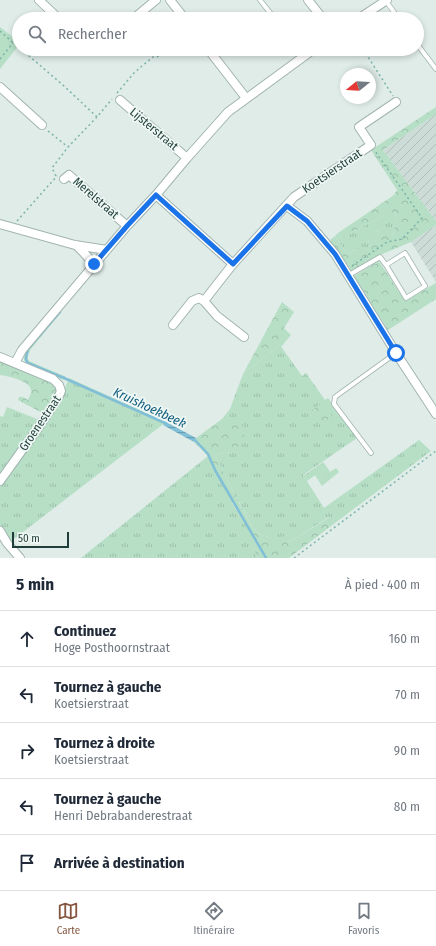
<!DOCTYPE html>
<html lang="fr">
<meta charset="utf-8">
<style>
body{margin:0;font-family:"Fira Sans Condensed",sans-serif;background:#f6f6f7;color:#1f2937}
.compass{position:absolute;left:340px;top:68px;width:36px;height:36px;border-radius:50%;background:#fff;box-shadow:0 2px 6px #0003;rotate:252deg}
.scale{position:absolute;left:12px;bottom:10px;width:57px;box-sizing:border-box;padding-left:4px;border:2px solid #1f3e39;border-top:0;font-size:11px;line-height:14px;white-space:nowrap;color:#1f3e39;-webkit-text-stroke:3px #f0f8f5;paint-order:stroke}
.stop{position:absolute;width:12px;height:12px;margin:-9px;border:3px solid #1a73e8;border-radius:50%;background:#fff}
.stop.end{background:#1a73e8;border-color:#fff;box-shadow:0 1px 4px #0008}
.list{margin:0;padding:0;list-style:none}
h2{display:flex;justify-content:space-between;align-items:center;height:52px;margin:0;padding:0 16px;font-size:17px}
h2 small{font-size:13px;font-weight:400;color:#747a83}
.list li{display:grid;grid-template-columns:26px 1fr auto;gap:12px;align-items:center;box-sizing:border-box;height:56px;padding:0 16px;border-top:1px solid #e0e1e3}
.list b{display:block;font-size:15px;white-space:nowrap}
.list p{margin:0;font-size:13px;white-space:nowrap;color:#747a83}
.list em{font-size:13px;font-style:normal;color:#747a83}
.icon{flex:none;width:22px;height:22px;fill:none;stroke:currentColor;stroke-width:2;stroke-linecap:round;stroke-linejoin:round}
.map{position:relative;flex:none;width:436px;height:558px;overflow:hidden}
.search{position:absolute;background:#fff;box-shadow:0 2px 6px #0003;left:12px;right:12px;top:12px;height:44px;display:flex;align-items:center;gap:10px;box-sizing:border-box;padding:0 14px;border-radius:22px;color:#747a83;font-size:15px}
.sheet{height:332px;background:#fff}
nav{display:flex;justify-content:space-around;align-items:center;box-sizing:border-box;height:56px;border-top:1px solid #e0e1e3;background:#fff;font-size:11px;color:#747a83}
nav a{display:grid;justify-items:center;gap:2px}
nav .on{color:#845640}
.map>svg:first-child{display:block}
.industrial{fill:url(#industrial-furrows)}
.grass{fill:url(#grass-tufts)}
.forest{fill:url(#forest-crowns)}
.park{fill:#b6dfc6}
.water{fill:url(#water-rules)}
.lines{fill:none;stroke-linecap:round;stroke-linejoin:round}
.stream{stroke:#81bfd7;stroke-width:2.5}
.service-casing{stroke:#a2b4b0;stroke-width:5.5}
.minor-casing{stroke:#a2b4b0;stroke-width:10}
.path{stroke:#7cb3a8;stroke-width:1.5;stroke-dasharray:2 3;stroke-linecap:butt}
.service{stroke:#fff;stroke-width:4}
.minor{stroke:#fff;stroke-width:8}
.route{stroke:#1a73e8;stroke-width:5}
.labels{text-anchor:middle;stroke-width:3.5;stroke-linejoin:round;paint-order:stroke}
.street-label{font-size:12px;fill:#1f3e39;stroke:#f0f8f5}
.water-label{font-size:13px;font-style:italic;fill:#135f7f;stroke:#f0f8f5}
</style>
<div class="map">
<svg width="436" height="558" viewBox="0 0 436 558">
<defs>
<pattern id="industrial-furrows" width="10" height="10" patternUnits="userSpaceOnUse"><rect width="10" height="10" fill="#cddcd7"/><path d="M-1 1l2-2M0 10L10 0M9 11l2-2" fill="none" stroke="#b0beb9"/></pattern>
<pattern id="grass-tufts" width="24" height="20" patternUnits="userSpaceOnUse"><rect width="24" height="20" fill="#b6dfc6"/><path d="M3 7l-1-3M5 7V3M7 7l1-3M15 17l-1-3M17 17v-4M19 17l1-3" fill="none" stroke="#9cc0ab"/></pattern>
<pattern id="forest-crowns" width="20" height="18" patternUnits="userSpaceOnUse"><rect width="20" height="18" fill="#b6dfc6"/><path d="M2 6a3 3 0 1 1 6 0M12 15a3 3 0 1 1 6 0" fill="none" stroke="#9cc0ab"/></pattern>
<pattern id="water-rules" width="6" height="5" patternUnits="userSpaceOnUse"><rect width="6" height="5" fill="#81bfd7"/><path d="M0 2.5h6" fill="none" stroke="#699daf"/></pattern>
</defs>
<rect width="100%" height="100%" fill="#dfece8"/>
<path class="industrial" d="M436,114V221L383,150Z
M436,225V282L411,242Z"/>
<path class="grass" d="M390,212H395L396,217L393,237L378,230L372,235L368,241L370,245L369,248L366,250L358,248L347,254L335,236L338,233L342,238Z
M58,310L62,311L31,349C29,353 26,356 29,361L66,377L64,380C56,377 30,368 25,362C23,358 24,354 26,350Z
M280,345L302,376L306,373L325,400L328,398L357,438L303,475L324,508L419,440L431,451L335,523L329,517L288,543L277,538H272L259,534L253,528L239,502L236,500L232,503L251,533L254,541V548L257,558H81L208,456L214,470L234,493L215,455L226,452L231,453L225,424L222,419L230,409L243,374Z
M69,378L166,422L10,542L0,528V486L61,398Z
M7,407L37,419L38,421L0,475V416L3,417Z
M327,467L330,472L318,480L315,475Z"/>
<path class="forest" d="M436,107V114L383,150L436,221V225L411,242L380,255L352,271L330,240L335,236L347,254L358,248L361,247L366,250L369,248L370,245L368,241C373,233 375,230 385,230L393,237L396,217L395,212H390L342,238L338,233L394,195L397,190L371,150Z
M379,261L405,301L436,283V299L388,330L354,276Z
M282,302L294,312L284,328L291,335L281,347L280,345L243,374Z
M0,361L49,380C51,381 53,383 54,384C62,393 49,406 44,414L18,400L19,397H23L28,400C29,397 32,394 31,390C30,381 8,376 0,375Z
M322,403L332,416L320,425L311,411Z
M222,419L226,424L231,419C240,420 243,426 247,433L241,438L244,442L235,451L231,453L226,452L215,455L234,493V496L230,498L214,470L208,456L194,442L196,438Z
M323,462L327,467L307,481L303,476Z
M336,468L339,472L322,486L318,480Z
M237,499L253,528L259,534L272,538H277L283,536L288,543L330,517L335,523L289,558H257L254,548V541L251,533L232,502Z"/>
<path class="park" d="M0,27L19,42V45L0,69Z"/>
<path class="water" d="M166,422L196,438L194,442L163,425Z"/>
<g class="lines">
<path class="stream" d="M60,312L28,349L26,358V360L28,363L64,378L167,424
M194,439L208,454L215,470L266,558"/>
<g class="service-casing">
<path id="service" d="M260,0L275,19
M386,1L399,19
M417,44L436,69
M298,49L303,56
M349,275L380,257L386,265L405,253L425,286L406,298L386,265
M371,453L334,404L335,397L396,353"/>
</g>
<g class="minor-casing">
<path id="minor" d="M39,0L59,19
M170,0L185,19
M308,0L323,19
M133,19L156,0
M358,19L387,0
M208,49L246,98
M0,87L42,125
M120,100L187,158
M64,179L69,175L127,226
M156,195L233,264
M287,206L307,221L335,254L396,353L436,414
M0,224L75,245L107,250
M76,245L84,253L95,265
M204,301L217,316L244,337
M173,325L192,301L199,298L204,301L218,283L233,264L294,197L371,145L359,127L396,102
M0,357L53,379L59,385L61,391L58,398L38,428L0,481
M15,363L22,350L127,226L156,195L187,158L228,112L314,49
M0,531L7,543L20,558"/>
</g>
<path class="path" d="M0,31L19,48
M21,49L64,86L97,117
M363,49L393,96
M0,59L13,43
M117,93L134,73L142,66L153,57H157L167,49
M48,131L68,147
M56,176L52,168L68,147L97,117L112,99
M17,221L57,176
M352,266L387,242L402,239L422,218L375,151
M294,558L436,451"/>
<use href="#service" class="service"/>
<use href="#minor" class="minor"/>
</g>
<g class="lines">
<path class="route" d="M94,264L127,226L156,195L233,264L287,206L307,221L335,254L396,353"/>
</g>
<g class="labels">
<g class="street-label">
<text transform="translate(154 129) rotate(40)" y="4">Lijsterstraat</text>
<text transform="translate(332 171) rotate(-34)" y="4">Koetsierstraat</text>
<text transform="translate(96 198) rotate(41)" y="4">Merelstraat</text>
<text transform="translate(40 423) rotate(-56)" y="4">Groenestraat</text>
</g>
<g class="water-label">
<text transform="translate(150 407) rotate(25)" y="5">Kruishoekbeek</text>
</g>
</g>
</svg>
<svg class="compass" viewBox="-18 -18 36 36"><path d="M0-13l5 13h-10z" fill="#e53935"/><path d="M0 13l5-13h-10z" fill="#747a83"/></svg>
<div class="scale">50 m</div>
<div class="stop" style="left:396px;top:353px"></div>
<div class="stop end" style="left:94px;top:264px"></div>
<div class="search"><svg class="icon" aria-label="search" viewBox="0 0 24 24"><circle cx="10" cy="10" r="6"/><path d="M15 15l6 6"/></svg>Rechercher</div>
</div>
<section class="sheet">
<h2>5 min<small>À pied · 400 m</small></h2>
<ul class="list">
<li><svg class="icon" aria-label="ahead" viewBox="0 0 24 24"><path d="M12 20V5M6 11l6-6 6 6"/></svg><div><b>Continuez</b><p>Hoge Posthoornstraat</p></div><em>160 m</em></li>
<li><svg class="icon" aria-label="left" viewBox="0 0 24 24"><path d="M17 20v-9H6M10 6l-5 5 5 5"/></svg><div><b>Tournez à gauche</b><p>Koetsierstraat</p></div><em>70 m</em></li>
<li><svg class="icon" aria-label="right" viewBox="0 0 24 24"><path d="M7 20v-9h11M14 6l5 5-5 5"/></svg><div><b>Tournez à droite</b><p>Koetsierstraat</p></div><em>90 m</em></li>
<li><svg class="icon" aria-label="left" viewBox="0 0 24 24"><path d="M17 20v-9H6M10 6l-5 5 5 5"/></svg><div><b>Tournez à gauche</b><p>Henri Debrabanderestraat</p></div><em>80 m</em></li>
<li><svg class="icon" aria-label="arrive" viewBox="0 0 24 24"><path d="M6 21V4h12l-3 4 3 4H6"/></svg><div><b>Arrivée à destination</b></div></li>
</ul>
</section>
<nav>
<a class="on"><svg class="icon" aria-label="map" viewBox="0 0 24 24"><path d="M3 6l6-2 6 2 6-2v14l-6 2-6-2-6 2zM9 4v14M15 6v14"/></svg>Carte</a>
<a><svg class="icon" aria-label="directions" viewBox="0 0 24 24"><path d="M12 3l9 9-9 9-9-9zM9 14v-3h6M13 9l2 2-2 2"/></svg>Itinéraire</a>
<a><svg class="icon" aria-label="saved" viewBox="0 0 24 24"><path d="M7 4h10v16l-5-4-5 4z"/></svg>Favoris</a>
</nav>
